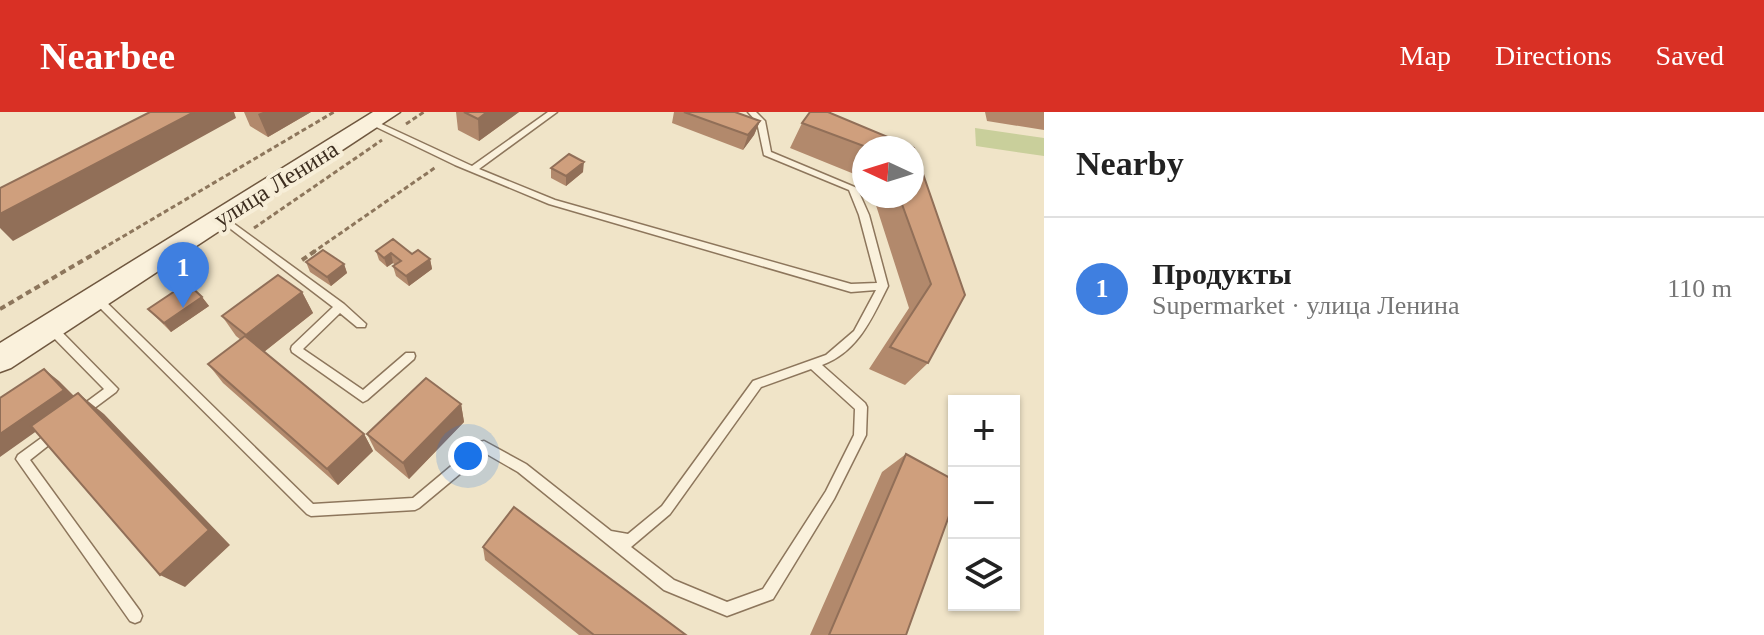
<!DOCTYPE html>
<meta charset="utf-8">
<style>
body{margin:0;font-family:"Times New Roman",serif;background:#f6f6f6;color:#222}
.controls{position:absolute;right:24px;bottom:24px;display:grid;overflow:hidden;border-radius:0px;box-shadow:0 2px 6px #0004}
.controls button{width:72px;height:72px;display:grid;place-items:center;padding:0;border:0;border-bottom:2px solid #e0e0e0;background:#fff;color:#222;font:40px sans-serif}
.compass{position:absolute;left:852px;top:24px;width:72px;height:72px;border-radius:50%;background:#fff;box-shadow:0 2px 6px #0004;rotate:274deg}
.you{position:absolute;left:468px;top:344px;width:28px;height:28px;margin:-20px;border:6px solid #fff;border-radius:50%;background:#1a73e8;box-shadow:0 0 0 12px #1a73e833}
.badge{display:grid;place-items:center;width:52px;height:52px;border-radius:50%;background:#d93025;color:#fff;font-size:26px;font-weight:700}
.pin{position:absolute;translate:-50% -66px;filter:drop-shadow(0 2px 4px #0008)}
.pin::after{content:'';position:absolute;top:42px;width:28px;height:24px;background:inherit;clip-path:polygon(0 0,100% 0,50% 100%)}
.list{margin:0;padding:0;list-style:none}
h2{display:flex;justify-content:space-between;align-items:center;height:104px;margin:0;padding:0 32px;font-size:34px}
h2 small{font-size:26px;font-weight:400;color:#767676}
.list li{display:grid;grid-template-columns:52px 1fr auto;gap:24px;align-items:center;box-sizing:border-box;height:144px;padding:0 32px;border-top:2px solid #e0e0e0}
.list b{display:block;font-size:30px;white-space:nowrap}
.list p{margin:0;font-size:26px;white-space:nowrap;color:#767676}
.list em{font-size:26px;font-style:normal;color:#767676}
.icon{flex:none;width:44px;height:44px;fill:none;stroke:currentColor;stroke-width:2;stroke-linecap:round;stroke-linejoin:round}
.map{position:relative;flex:none;width:1044px;height:523px;overflow:hidden}
header{display:flex;align-items:center;gap:48px;box-sizing:border-box;height:112px;padding:0 40px;background:#d93025;color:#fff}
header strong{font-size:38px}
nav{display:flex;gap:44px;margin-inline-start:auto;font-size:28px}
main{display:flex}
aside{flex:1;background:#fff}
.map>svg:first-child{display:block}
.green{fill:#c9cf9b}
.lines{fill:none;stroke-linecap:round;stroke-linejoin:round}
.lane-casing{stroke:#8d765c;stroke-width:3}
.secondary-casing{stroke:#6f573f;stroke-width:3}
.path-far1{stroke:#8d765c;stroke-width:3;stroke-dasharray:5 3;stroke-linecap:butt}
.path{stroke:#8d765c;stroke-width:4;stroke-dasharray:6 4;stroke-linecap:butt}
.lane{fill:#faf1dc;fill-rule:evenodd}
.secondary{fill:#faf1dc;fill-rule:evenodd}
.wall{fill:#b2896c}
.shaded-wall{fill:#916f58}
.building{fill:#cf9f7d;stroke:#916f58;stroke-width:2}
.labels{text-anchor:middle;stroke-width:8;stroke-linejoin:round;paint-order:stroke}
.street-label{font-size:24px;fill:#3d2e20;stroke:#f7eed8}
</style>
<header>
<strong>Nearbee</strong>
<nav><a>Map</a><a>Directions</a><a>Saved</a></nav>
</header>
<main>
<div class="map">
<svg width="1044" height="523" viewBox="0 0 1044 523">
<rect width="100%" height="100%" fill="#f0e4c8"/>
<path class="green" d="M975,16L1044,26V44L976,34Z"/>
<g class="lines">
<g class="lane-casing">
<path id="lane" d="M548,0H557L479,57L555,88L851,172L877,171L859,103L849,78L764,43L757,10L748,0H756L765,9L771,40L857,76L869,103L888,174C872,206 858,240 822,253L865,291L867,295L866,323L834,387L773,487L727,504L664,478L518,360L485,341L419,396L415,398L311,404L307,402L91,187L96,183L100,184L313,392L413,386L480,330L484,329L526,352L611,419L628,422L662,394L753,269L826,243L854,219L876,178L851,180L549,92L455,53L368,11L375,9L472,54ZM811,257L855,297L854,323L826,379L763,477L727,490L674,468L631,435L670,402L761,275Z
M222,103L344,192L366,212L365,215H357L340,201L303,237L363,278L406,241H414L415,244L414,247L367,288L363,290L292,240L291,237L292,234L333,195L219,108V104Z
M50,211L54,212L118,277L116,280L81,306L77,305L75,301L77,297L104,277L46,218L45,215Z
M55,316L59,317L61,321L59,325L30,348L140,499L142,504L140,509L135,511L130,509L16,347L18,343Z"/>
</g>
<g class="secondary-casing">
<path id="secondary" d="M373,0H400L11,256L0,260V231Z"/>
</g>
<path class="path-far1" d="M406,12L424,0
M254,116L382,28
M95,141L334,0
M312,141L436,55"/>
<path class="path" d="M302,148L315,139
M0,197L99,139"/>
<use href="#lane" class="lane"/>
<use href="#secondary" class="secondary"/>
</g>
<path class="wall" d="M244,0H311L268,25L250,14Z
M456,0H519L479,29L458,18Z
M674,0H735L760,9L754,23L743,38L672,11Z
M985,0H1044V18L987,9Z
M802,11L914,36L965,183L928,251L905,273L869,257L909,196L873,84H912V36H864V66L790,36Z
M551,56L583,60L566,74L551,66Z
M376,139L412,142L430,147L432,157L409,174L396,164L393,154L395,153L393,151L387,155L379,148Z
M306,150L344,152L347,161L331,174L310,160Z
M302,180L313,201L264,240L364,322L373,339L338,373L223,271L208,252L241,228L236,224L222,204Z
M202,185L209,194L171,220L148,197Z
M461,292L464,310L409,367L375,338L367,322Z
M906,342V523H810L882,360Z
M483,435L686,523H579L485,448Z"/>
<path class="shaded-wall" d="M194,0H234L236,6L13,129L0,116V102Z
M263,0H311L268,25L258,2Z
M487,0H519L479,29L478,7Z
M760,9L754,23L743,38L748,23Z
M584,50L583,60L566,74V64Z
M391,141L393,151L387,155L384,146Z
M430,147L432,157L409,174L406,164Z
M344,152L347,161L331,174L327,165Z
M302,180L313,201L260,243L246,223Z
M202,185L209,194L171,220L164,211Z
M44,257L59,269L79,289L0,345V322Z
M78,281L104,302L230,433L185,475L160,463Z
M461,292L464,310L409,367L403,351Z
M364,322L373,339L338,373L327,357Z"/>
<path class="building" d="M150,0H194L0,102V76Z
M464,0H487L478,7Z
M684,0H735L760,9L748,23Z
M810,0H828L914,36L965,183L928,251L890,235L931,172L899,84H912V36H869L802,11Z
M569,42L584,50L566,64L551,56Z
M393,127L412,142L418,138L430,147L406,164L393,154L401,149L391,141L384,146L376,139Z
M323,138L344,152L327,165L306,150Z
M278,163L302,180L246,223L222,204Z
M187,171L202,185L164,211L148,197Z
M245,224L364,322L327,357L208,252Z
M44,257L64,278L0,322V286Z
M426,266L461,292L403,351L367,322Z
M78,281L209,418L160,463L31,314Z
M906,342L954,368V390L906,523H829Z
M514,395L686,523H594L483,435Z"/>
<g class="labels">
<g class="street-label">
<text transform="translate(276 72) rotate(-32)" y="8">улица Ленина</text>
</g>
</g>
</svg>
<div class="controls">
<button>+</button>
<button>−</button>
<button><svg class="icon" aria-label="layers" viewBox="0 0 24 24"><path d="M12 4l9 5-9 5-9-5zM3 14l9 5 9-5"/></svg></button>
</div>
<svg class="compass" viewBox="-18 -18 36 36"><path d="M0-13l5 13h-10z" fill="#e53935"/><path d="M0 13l5-13h-10z" fill="#767676"/></svg>
<div class="you"></div>
<div class="pin badge" style="left:183px;top:196px;background:#3f7fe0">1</div>
</div>
<aside>
<h2>Nearby<small></small></h2>
<ul class="list">
<li><span class="badge" style="background:#3f7fe0">1</span><div><b>Продукты</b><p>Supermarket · улица Ленина</p></div><em>110 m</em></li>
</ul>
</aside>
</main>
